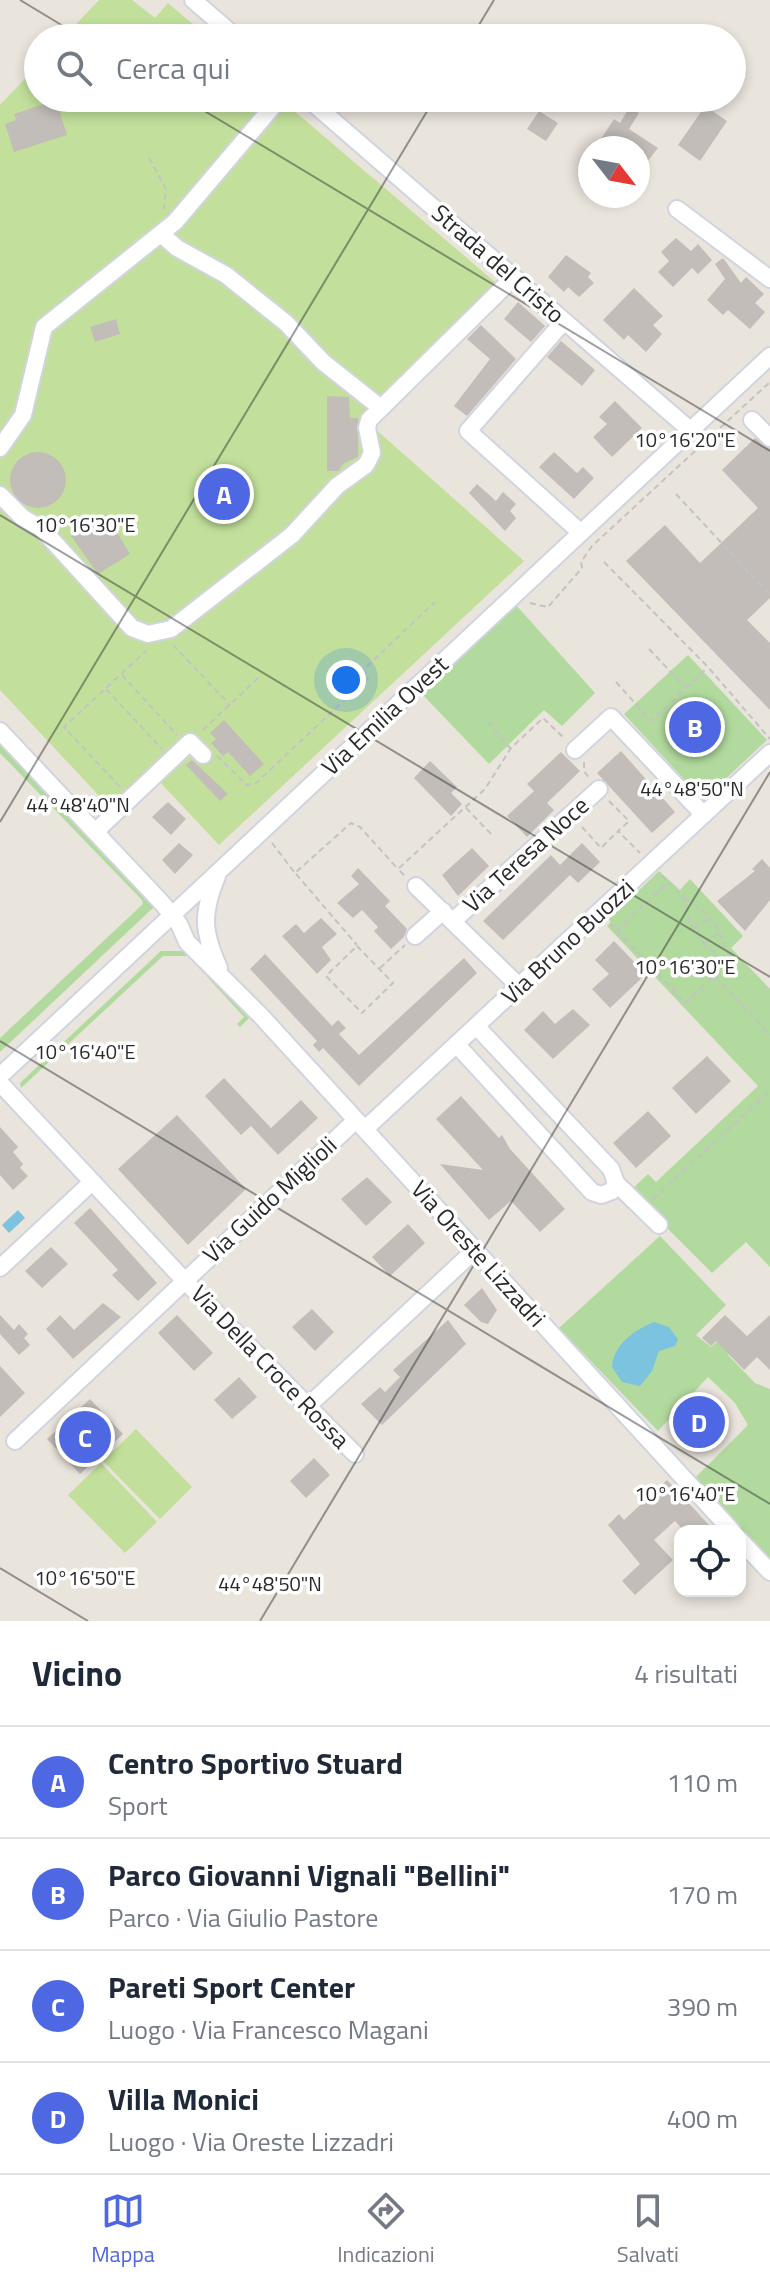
<!DOCTYPE html>
<html lang="it">
<meta charset="utf-8">
<style>
body{margin:0;font-family:"Titillium Web",sans-serif;background:#f6f6f7;color:#1f2937}
.controls{position:absolute;right:24px;bottom:24px;display:grid;overflow:hidden;border-radius:16px;box-shadow:0 4px 12px #0003}
.controls button{width:72px;height:72px;display:grid;place-items:center;padding:0;border:0;border-bottom:2px solid #e0e1e3;background:#fff;color:#1f2937;font:40px sans-serif}
.compass{position:absolute;left:578px;top:136px;width:72px;height:72px;border-radius:50%;background:#fff;box-shadow:0 4px 12px #0003;rotate:121deg}
.you{position:absolute;left:346px;top:680px;width:28px;height:28px;margin:-20px;border:6px solid #fff;border-radius:50%;background:#1a73e8;box-shadow:0 0 0 12px #1a73e833}
.badge{display:grid;place-items:center;width:52px;height:52px;border-radius:50%;background:#4e68e4;color:#fff;font-size:26px;font-weight:700}
.pin{position:absolute;translate:-50% -50%;border:4px solid #fff;box-shadow:0 2px 8px #0006}
.list{margin:0;padding:0;list-style:none}
h2{display:flex;justify-content:space-between;align-items:center;height:104px;margin:0;padding:0 32px;font-size:34px}
h2 small{font-size:26px;font-weight:400;color:#747a83}
.list li{display:grid;grid-template-columns:52px 1fr auto;gap:24px;align-items:center;box-sizing:border-box;height:112px;padding:0 32px;border-top:2px solid #e0e1e3}
.list b{display:block;font-size:30px;white-space:nowrap}
.list p{margin:0;font-size:26px;white-space:nowrap;color:#747a83}
.list em{font-size:26px;font-style:normal;color:#747a83}
.icon{flex:none;width:44px;height:44px;fill:none;stroke:currentColor;stroke-width:2;stroke-linecap:round;stroke-linejoin:round}
.map{position:relative;flex:none;width:770px;height:1621px;overflow:hidden}
.search{position:absolute;background:#fff;box-shadow:0 4px 12px #0003;left:24px;right:24px;top:24px;height:88px;display:flex;align-items:center;gap:20px;box-sizing:border-box;padding:0 28px;border-radius:44px;color:#747a83;font-size:30px}
.sheet{height:552px;background:#fff}
nav{display:flex;justify-content:space-around;align-items:center;box-sizing:border-box;height:112px;border-top:2px solid #e0e1e3;background:#fff;font-size:22px;color:#747a83}
nav a{display:grid;justify-items:center;gap:4px}
nav .on{color:#4e68e4}
.map>svg:first-child{display:block}
.green{fill:#b2da9e}
.pitch{fill:#c2e09b}
.water{fill:#7bc3df}
.building{fill:#c2bdb8}
.lines{fill:none;stroke-linecap:round;stroke-linejoin:round}
.minor-casing{stroke:#d1d4e0;stroke-width:20}
.path{stroke:#c3c3c3;stroke-width:2;stroke-dasharray:6 4;stroke-linecap:butt}
.minor{stroke:#fff;stroke-width:16}
.ticks{fill:none;stroke:#292929;stroke-width:2;stroke-opacity:0.45}
.labels{text-anchor:middle;stroke-width:7;stroke-linejoin:round;paint-order:stroke}
.street-label{font-size:24px;fill:#292929;stroke:#fff}
.ticks-label{font-size:20px;text-anchor:middle;fill:#292929;stroke:#fff;stroke-width:7;stroke-linejoin:round;paint-order:stroke}
</style>
<div class="map">
<svg width="770" height="1621" viewBox="0 0 770 1621">
<rect width="100%" height="100%" fill="#e9e4dc"/>
<path class="green" d="M515,604L595,693L562,726L544,710L489,764L421,693Z
M688,655L767,740L703,800L624,714Z
M0,739L155,906L0,1052V1038L143,904L142,900L0,753Z
M659,871L680,890L690,879L743,936L731,948L770,989V1267L746,1242L712,1273L630,1191L648,1174L656,1182L758,1086L607,926L611,922L609,919Z
M161,951H187L249,1018L240,1027L237,1024L244,1017L188,956H163L21,1088L20,1083Z
M660,1236L726,1305L696,1335L711,1347L722,1337L734,1348L728,1355L755,1383L770,1389V1565L692,1481L748,1425L735,1403L708,1377L658,1431L559,1328Z"/>
<path class="pitch" d="M99,0H132L155,18L168,3L209,38H63Z
M38,65V98H279L509,294L372,426L524,561L219,845L158,780L118,816L0,690V105Z
M136,1429L192,1487L160,1519L103,1461Z
M101,1463L157,1522L125,1553L68,1495Z"/>
<path class="water" d="M18,1210L25,1218L9,1233L2,1225Z
M654,1322L669,1327L678,1339L675,1346L659,1351L652,1371L640,1386L622,1382L612,1367C614,1344 634,1330 654,1322Z"/>
<path class="building" d="M56,100L67,135L14,152L5,124L16,120L14,114Z
M705,106L727,121L700,161L678,145Z
M629,108L639,113L629,129L658,148L638,173V148H615L601,139L614,119L620,123Z
M539,111L558,123L546,141L527,129Z
M676,238L691,251L698,244L712,260L698,274L692,268L673,287L658,272L669,261L661,252Z
M566,255L591,273L588,277L594,283L579,297L568,287L564,292L548,277Z
M723,258L741,283L746,277L764,294L755,303L765,312L750,329L728,310L723,315L707,300L725,279L715,264Z
M634,288L663,316L653,325L662,334L646,352L628,335L624,340L603,320Z
M518,302L545,326L531,342L504,319Z
M116,319L120,334L95,342L90,327Z
M481,325L516,359L467,416L454,406L490,359L467,339Z
M561,341L595,370L582,386L547,357Z
M327,396L349,397L350,418H358V457L344,463L338,471H327Z
M615,401L642,428L612,457L593,437L607,424L599,417Z
M755,438L770,449V598L747,620L770,643V710L626,561L665,525L700,563L758,508L722,470Z
M554,452L577,473L583,467L594,478L574,499L539,467Z
M10 480a28 28 0 1 1 56 0a28 28 0 1 1-56 0Z
M477,484L496,501L503,492L516,504L510,511L516,518L505,531L469,493Z
M106,514L130,554L98,574L71,536Z
M224,720L264,764L250,776L228,752L223,756L211,743L216,739L210,733Z
M621,751L675,812L652,833L597,773Z
M561,752L580,771L547,803L554,810L527,837L507,816L534,791L527,784Z
M192,760L228,794L220,801L186,765Z
M430,761L457,787L451,793L462,804L451,816L414,778Z
M168,802L186,819L171,835L152,817Z
M179,843L193,855L175,874L162,860Z
M582,843L600,862L578,883L570,875L503,940L483,921L551,855L560,865Z
M472,848L489,866L458,896L442,875Z
M762,859L770,868V900L745,931L717,901L755,871L752,869Z
M358,868L390,901L385,906L407,929L404,937L391,949L374,931L378,927L362,910L353,918L337,903L359,884L351,876Z
M321,918L337,934L322,947L331,960L317,974L282,936L296,924L304,933Z
M614,941L646,974L610,1008L592,989L609,974L595,960Z
M265,954L332,1026L338,1020L346,1028L339,1034L359,1055L464,958L477,973L359,1086L323,1048L319,1052L313,1045L317,1041L250,969Z
M573,1009L590,1025L553,1059L524,1030L543,1011L555,1024Z
M707,1056L731,1081L696,1114L672,1088Z
M224,1078L271,1128L301,1100L318,1118L278,1155L251,1126L241,1135L205,1096Z
M461,1096L499,1138L502,1135L510,1149L565,1209L540,1232L511,1201L489,1220L440,1164L483,1170L436,1119Z
M648,1111L671,1136L636,1168L613,1143Z
M177,1115L246,1189L188,1245L118,1169Z
M0,1127L18,1147L13,1152L23,1164L20,1168L28,1176L13,1190L0,1175Z
M367,1177L392,1202L366,1226L341,1199Z
M90,1208L157,1283L138,1301L112,1275L118,1270L74,1223Z
M408,1224L425,1243L390,1276L372,1257Z
M51,1247L68,1264L42,1288L25,1271Z
M482,1288L497,1310L488,1324L481,1322L464,1305Z
M103,1303L121,1317L73,1359L46,1329L60,1315L74,1330Z
M312,1309L334,1332L315,1351L292,1327Z
M0,1315L14,1330L19,1324L28,1334L24,1338L30,1345L19,1355L0,1334Z
M177,1315L213,1353L194,1371L158,1333Z
M725,1315L747,1336L770,1315V1370L757,1357L744,1370L716,1341L711,1346L702,1338Z
M448,1320L466,1344L382,1425L361,1404L380,1387L385,1392L400,1377L393,1370Z
M0,1366L25,1393L0,1417Z
M239,1377L257,1397L232,1419L214,1400Z
M709,1393L728,1416L688,1450L669,1428Z
M90,1399L123,1434L80,1474L47,1439Z
M314,1458L330,1475L306,1498L290,1481Z
M667,1480L710,1526L704,1531H684L675,1521L654,1540L673,1560L635,1595L622,1581L640,1564L608,1525L619,1514L624,1520Z"/>
<g class="lines">
<g class="minor-casing">
<path id="minor" d="M193,0L237,38
M307,98L690,430
M677,209L770,279
M161,234L177,248L226,275L286,323L323,362L381,408
M564,321L468,431L580,532
M752,420L770,438
M0,448L23,415L44,327L175,222L280,98
M0,495L23,518L41,528L132,628L148,634L171,629L292,535L337,486L366,465L372,453L367,428L369,420L514,277
M0,731L162,903L179,924L187,942L262,1017L732,1531
M575,750L611,717L704,815
M95,832L190,742L203,755
M217,876C201,915 203,932 219,968
M416,886L520,987
M453,921L599,789
M415,936L443,911
M457,1045L592,1192L601,1195L612,1191L616,1183L611,1169L477,1027
M0,1076L770,356
M0,1083L184,1280L355,1454
M365,1129L770,753
M616,1183L659,1225
M0,1268L92,1182
M308,1406L476,1249
M15,1441L356,1120
M740,1540L770,1572"/>
</g>
<path class="path" d="M149,158L166,189L164,210
M676,494L770,595
M604,562L708,667L770,739
M530,603L548,607L582,568L581,562L592,546L770,382
M173,645L230,705
M649,649L685,687
M122,675L177,735
M616,682L651,721L707,668
M106,689L162,749
M488,722L510,748
M203,730L258,678
M217,756L247,785L255,784L369,677L363,670L435,602
M584,762V771L589,778
M120,787L64,727L146,651
M609,801L629,821L618,831L640,853
M466,808L493,836
M582,827L601,848L617,832
M272,843L295,873L351,823L360,827L397,868
M296,874L357,945
M404,875L398,869L485,789L511,748L543,718L565,739
M661,875L683,897L690,923L704,944L727,964
M685,898C718,920 716,926 731,960
M610,923L685,1003L736,955
M694,928L709,919
M617,931L667,883
M705,943L719,933
M357,946L393,983L362,1013L326,976Z
M380,968L405,945
M715,976L770,1035
M653,1199L770,1091"/>
<use href="#minor" class="minor"/>
</g>
<path class="ticks" d="M20,0L83,38M471,38L494,0M183,98L770,451M0,515L770,977M0,822L435,98M0,1041L770,1504M0,1568L88,1621M260,1621L770,772"/>
<g class="labels">
<g class="street-label">
<text transform="translate(498 264) rotate(41)" y="8">Strada del Cristo</text>
<text transform="translate(385 716) rotate(-43)" y="8">Via Emilia Ovest</text>
<text transform="translate(526 855) rotate(-42)" y="8">Via Teresa Noce</text>
<text transform="translate(568 942) rotate(-43)" y="8">Via Bruno Buozzi</text>
<text transform="translate(270 1200) rotate(-43)" y="8">Via Guido Miglioli</text>
<text transform="translate(478 1254) rotate(48)" y="8">Via Oreste Lizzadri</text>
<text transform="translate(270 1367) rotate(46)" y="8">Via Della Croce Rossa</text>
</g>
</g>
<g class="ticks-label">
<text x="685" y="447">10°16'20"E</text>
<text x="85" y="532">10°16'30"E</text>
<text x="692" y="796">44°48'50"N</text>
<text x="78" y="812">44°48'40"N</text>
<text x="685" y="974">10°16'30"E</text>
<text x="85" y="1059">10°16'40"E</text>
<text x="685" y="1501">10°16'40"E</text>
<text x="85" y="1585">10°16'50"E</text>
<text x="270" y="1591">44°48'50"N</text>
</g>
</svg>
<div class="controls">
<button><svg class="icon" aria-label="locate" viewBox="0 0 24 24"><circle cx="12" cy="12" r="6"/><path d="M12 2v4M12 18v4M2 12h4M18 12h4"/></svg></button>
</div>
<svg class="compass" viewBox="-18 -18 36 36"><path d="M0-13l5 13h-10z" fill="#e53935"/><path d="M0 13l5-13h-10z" fill="#747a83"/></svg>
<div class="you"></div>
<div class="pin badge" style="left:224px;top:494px">A</div>
<div class="pin badge" style="left:695px;top:727px">B</div>
<div class="pin badge" style="left:85px;top:1437px">C</div>
<div class="pin badge" style="left:699px;top:1422px">D</div>
<div class="search"><svg class="icon" aria-label="search" viewBox="0 0 24 24"><circle cx="10" cy="10" r="6"/><path d="M15 15l6 6"/></svg>Cerca qui</div>
</div>
<section class="sheet">
<h2>Vicino<small>4 risultati</small></h2>
<ul class="list">
<li><span class="badge">A</span><div><b>Centro Sportivo Stuard</b><p>Sport</p></div><em>110 m</em></li>
<li><span class="badge">B</span><div><b>Parco Giovanni Vignali &quot;Bellini&quot;</b><p>Parco · Via Giulio Pastore</p></div><em>170 m</em></li>
<li><span class="badge">C</span><div><b>Pareti Sport Center</b><p>Luogo · Via Francesco Magani</p></div><em>390 m</em></li>
<li><span class="badge">D</span><div><b>Villa Monici</b><p>Luogo · Via Oreste Lizzadri</p></div><em>400 m</em></li>
</ul>
</section>
<nav>
<a class="on"><svg class="icon" aria-label="map" viewBox="0 0 24 24"><path d="M3 6l6-2 6 2 6-2v14l-6 2-6-2-6 2zM9 4v14M15 6v14"/></svg>Mappa</a>
<a><svg class="icon" aria-label="directions" viewBox="0 0 24 24"><path d="M12 3l9 9-9 9-9-9zM9 14v-3h6M13 9l2 2-2 2"/></svg>Indicazioni</a>
<a><svg class="icon" aria-label="saved" viewBox="0 0 24 24"><path d="M7 4h10v16l-5-4-5 4z"/></svg>Salvati</a>
</nav>
